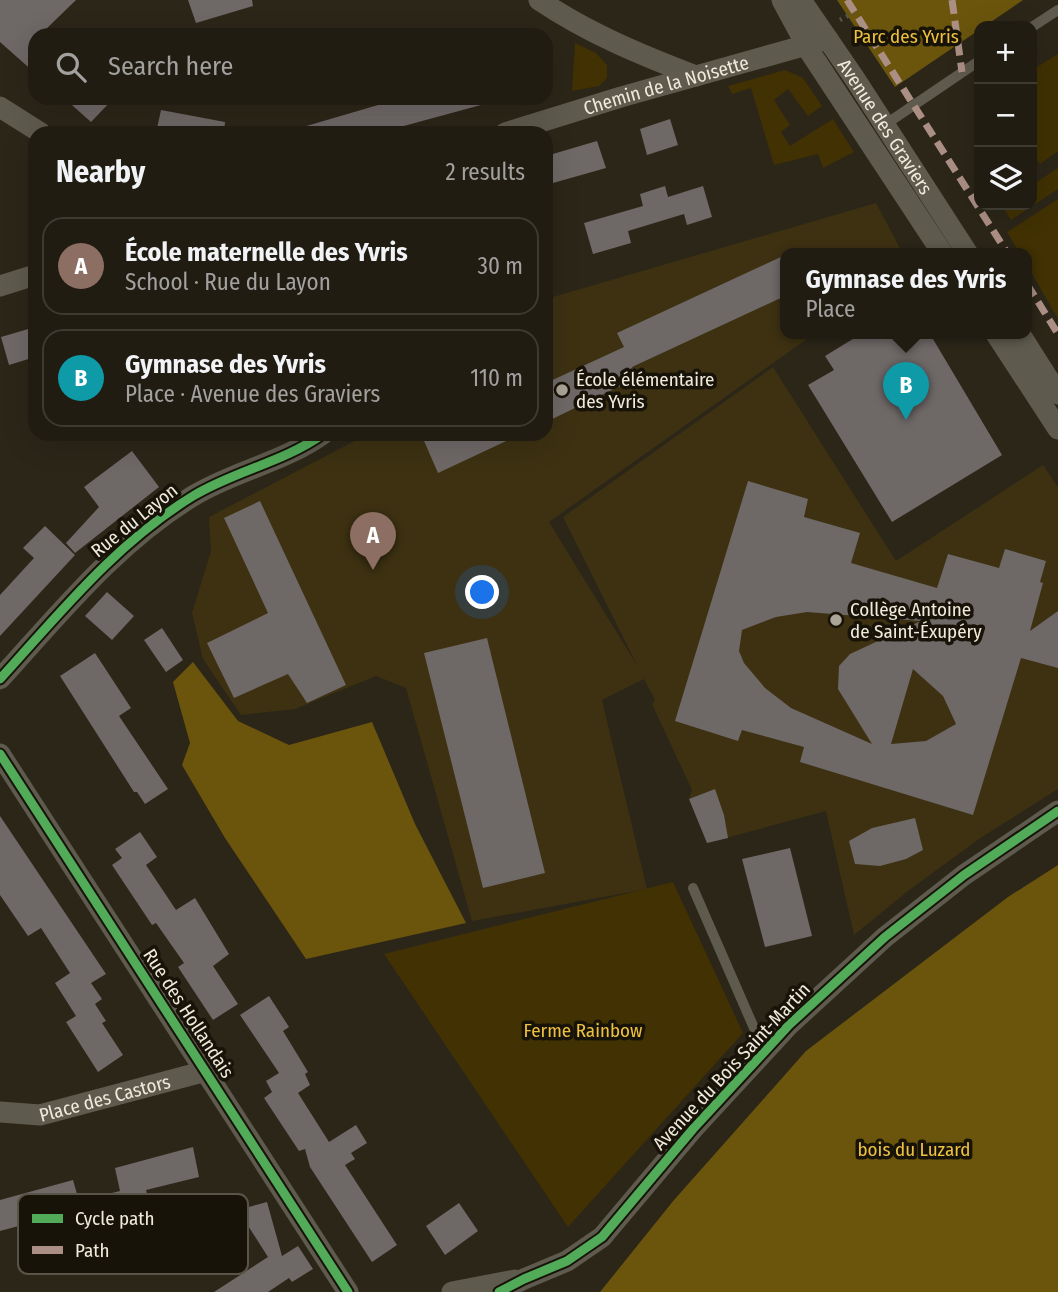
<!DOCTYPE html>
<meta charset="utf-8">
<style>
body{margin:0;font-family:"Fira Sans Condensed",sans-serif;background:#2d2920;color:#f1f3f6}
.controls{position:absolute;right:21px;top:21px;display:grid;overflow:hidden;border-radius:14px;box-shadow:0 7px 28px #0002}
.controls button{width:63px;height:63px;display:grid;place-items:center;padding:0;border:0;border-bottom:2px solid #3d3a32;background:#201c12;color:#f1f3f6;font:35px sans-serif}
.you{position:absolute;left:483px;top:593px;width:24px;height:24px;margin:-18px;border:5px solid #fff;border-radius:50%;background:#1a73e8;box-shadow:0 0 0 10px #1a73e833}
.badge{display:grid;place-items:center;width:46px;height:46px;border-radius:50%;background:#bca0f2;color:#fff;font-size:23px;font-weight:700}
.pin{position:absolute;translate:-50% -58px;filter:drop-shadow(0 2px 4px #0008)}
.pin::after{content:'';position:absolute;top:37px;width:24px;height:21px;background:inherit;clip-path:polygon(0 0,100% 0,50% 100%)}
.popup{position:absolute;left:780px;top:248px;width:252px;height:91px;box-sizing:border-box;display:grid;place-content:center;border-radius:14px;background:#201c12;filter:drop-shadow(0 2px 5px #0005);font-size:23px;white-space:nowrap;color:#a2a19f}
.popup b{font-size:26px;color:#f1f3f6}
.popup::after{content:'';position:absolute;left:50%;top:100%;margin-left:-14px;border:14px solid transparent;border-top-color:#201c12}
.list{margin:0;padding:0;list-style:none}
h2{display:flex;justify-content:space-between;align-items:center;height:91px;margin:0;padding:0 28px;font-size:30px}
h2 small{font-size:23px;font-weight:400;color:#a2a19f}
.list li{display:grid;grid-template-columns:46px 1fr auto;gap:21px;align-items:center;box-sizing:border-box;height:98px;margin:0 14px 14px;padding:0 14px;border:2px solid #3d3a32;border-radius:21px}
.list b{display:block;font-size:26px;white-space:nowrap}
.list p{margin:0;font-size:23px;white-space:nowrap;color:#a2a19f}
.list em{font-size:23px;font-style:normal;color:#a2a19f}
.icon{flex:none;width:38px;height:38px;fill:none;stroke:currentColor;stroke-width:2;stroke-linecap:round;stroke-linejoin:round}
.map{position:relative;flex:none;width:1058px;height:1292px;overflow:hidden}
.search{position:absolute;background:#201c12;box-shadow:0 7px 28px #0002;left:28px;top:28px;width:525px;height:77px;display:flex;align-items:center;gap:18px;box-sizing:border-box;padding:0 24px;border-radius:21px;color:#a2a19f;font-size:26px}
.panel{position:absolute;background:#201c12;box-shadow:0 7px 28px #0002;left:28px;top:126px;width:525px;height:315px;border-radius:21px}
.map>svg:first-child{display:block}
.built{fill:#3d3112}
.green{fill:#413103}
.forest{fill:#6b550d}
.building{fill:#6e6867;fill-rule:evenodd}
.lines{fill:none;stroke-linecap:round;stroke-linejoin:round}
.path{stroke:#595549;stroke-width:4.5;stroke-dasharray:2 5;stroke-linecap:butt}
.lane{stroke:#5e5a4d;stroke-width:10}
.street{stroke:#5e5a4d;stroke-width:21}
.quiet{stroke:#ac8f84;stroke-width:7;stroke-dasharray:14 7;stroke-linecap:butt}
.cycleway-casing{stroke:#171308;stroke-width:13}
.cycleway{stroke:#51ab58;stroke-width:9}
.poi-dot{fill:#aba597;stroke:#171308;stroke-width:2.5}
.labels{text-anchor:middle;stroke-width:7;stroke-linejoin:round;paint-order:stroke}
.park-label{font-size:19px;fill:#eec13f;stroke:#171308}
.street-label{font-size:19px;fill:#f0eadb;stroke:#171308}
.poi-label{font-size:19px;fill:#f0eadb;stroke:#171308;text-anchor:start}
.key{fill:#171308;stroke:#585447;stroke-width:2}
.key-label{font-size:19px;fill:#f0eadb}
</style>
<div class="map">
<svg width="1058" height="1292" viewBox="0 0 1058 1292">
<rect width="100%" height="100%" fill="#2b2618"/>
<path class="built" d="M876,203L903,254H785V334H814L549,522L638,667L563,517L773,367L896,561L1043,465L1058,487V789L979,839L908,891L854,935L826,811L707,843L689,799L692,790L652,704L655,700L644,679L602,700L647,889L472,921L406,688L376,676L295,709L241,715L203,659L192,613L211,551L209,517L368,434H546V299Z"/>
<path class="green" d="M575,43L596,53L607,65V78L599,86L572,91Z
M1058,54V151L1040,164L1032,152V70Z
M785,70L803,78L822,106L808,116L788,89L774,100L790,125L781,132L790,146L833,119L854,152L823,168L818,154L774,165L751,88L732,94L728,86Z
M1058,168V189L1011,220L1001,205H1032V185Z
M1058,199V319L1027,265V254H1020L1007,232Z
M673,882L743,1033L568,1227L384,954Z"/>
<path class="forest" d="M837,0H1023L985,26H979V30L895,87Z
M193,662L238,721L289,745L372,722L415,824L466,923L306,959L225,838L182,765L190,743L173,682Z
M1058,865V1292H600L674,1200L806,1051L1008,897Z"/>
<path class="building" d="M0,0H76L40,35H35V73L0,42Z
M188,0H252L253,6L196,23Z
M64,98H114L91,122Z
M402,98H480L481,105L400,127V129L387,133H304L303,127Z
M161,110L225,122L224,133H156Z
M670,119L678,145L647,155L640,129Z
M597,141L606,168L546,185V156Z
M665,186L668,197L703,186L712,217L687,225L684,214L628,231L631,243L593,254L584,223L643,206L640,194Z
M785,255V296L632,367L637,378L546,422V383L624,347L617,333Z
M35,327V357L9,365L1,337Z
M861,334H930L1002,455L892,522L808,385L834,370L825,356Z
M421,434H521L438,473Z
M132,451L159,487L75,553L66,543L99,507L84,487Z
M748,481L808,499L804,517L860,533L851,563L937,588L948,554L999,568L1005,549L1046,561L1040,582L1043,583L1030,631L1058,611V668L1021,658L973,815L800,762L804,747L742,730L738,741L675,721ZM807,612L921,621L850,654L839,666L838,689L872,744L791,708L765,688L744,663L739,651L742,630L776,617ZM913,669L943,696L956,724L926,741L891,744Z
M260,501L346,685L307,703L288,674L234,698L207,643L268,613L224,518Z
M45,526L75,555L0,636V595L34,558L23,548Z
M107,592L134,616L112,640L85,616Z
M162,628L183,660L166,672L144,640Z
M487,638L545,873L483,888L424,653Z
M95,653L131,708L119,716L168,789L145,804L137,792H134L60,676Z
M715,789L724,815L728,838L707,843L689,799Z
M0,816L106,974L91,983L102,999L95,1004L106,1021L102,1023L123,1055L98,1072L66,1022L76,1016L55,983L70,973L41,928L28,936L0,895Z
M915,818L923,850L906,859L880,866L855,864L849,841L872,828Z
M140,832L157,857L146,865L176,910L195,898L229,954L213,966L238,1004L213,1020L178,967L184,963L156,923L152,925L112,865L122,858L115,849Z
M790,848L812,936L765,947L742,859Z
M269,996L289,1027L283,1031L308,1072L305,1074L310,1085L298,1093L329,1142L356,1125L367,1143L351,1153L355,1159L345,1165L397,1245L372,1262L310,1167L305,1149L299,1151L264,1098L272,1092L266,1081L279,1073L240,1015Z
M193,1147L199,1177L146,1190L150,1204L74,1224L71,1212L0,1231V1200L73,1180L79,1201L120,1191L115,1168Z
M267,1202L282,1256L298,1246L313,1269L292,1282L289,1278L268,1292H214L268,1257L238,1210Z
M459,1203L478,1231L445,1255L426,1226Z"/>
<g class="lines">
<path class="path" d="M840,20L855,12"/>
<path class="lane" d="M1032,27L1058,10
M883,126L979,61
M693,888L754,1028L771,1044"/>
<g class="street">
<path d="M539,0C588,33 641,55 696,76"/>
<path d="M782,0L810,52L943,254"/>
<path id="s1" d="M801,0L855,79L968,254"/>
<path d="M0,107L41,133"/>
<path id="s2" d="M505,133L621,97L828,39"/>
<path d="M0,286L35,275"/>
<path d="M996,334L1058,429"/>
<path d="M1020,334L1058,394"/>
<path d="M0,679C60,613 116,543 193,496C234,471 284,462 323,434"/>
<path d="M0,754L348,1292"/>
<path id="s3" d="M0,1112L40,1115L206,1071"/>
<path d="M452,1292L515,1280"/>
<path d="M499,1292L524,1279L567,1261L602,1237L693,1129L789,1025L885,937L964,875L1058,811"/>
</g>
<path class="quiet" d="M847,0L1008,254
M952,0L962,72
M1027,284L1058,334"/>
<g class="cycleway-casing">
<path id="cycleway" d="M0,679C60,613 116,543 193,496C234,471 284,462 323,434
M0,754L348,1292
M499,1292L524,1279L567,1261L602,1237L693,1129L789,1025L885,937L964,875L1058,811"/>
</g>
<use href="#cycleway" class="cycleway"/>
</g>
<g class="poi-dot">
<circle cx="562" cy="390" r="7"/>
<circle cx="836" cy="620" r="7"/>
</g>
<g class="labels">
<g class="park-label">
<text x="906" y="43">Parc des Yvris</text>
<text x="583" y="1037">Ferme Rainbow</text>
<text x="914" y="1156">bois du Luzard</text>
</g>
<g class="street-label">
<text dy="7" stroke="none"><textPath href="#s2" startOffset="168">Chemin de la Noisette</textPath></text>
<text dy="7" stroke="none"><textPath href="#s1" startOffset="152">Avenue des Graviers</textPath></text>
<text transform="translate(134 520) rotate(-39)" y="7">Rue du Layon</text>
<text transform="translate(189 1013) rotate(57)" y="7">Rue des Hollandais</text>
<text transform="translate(731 1066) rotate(-47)" y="7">Avenue du Bois Saint-Martin</text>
<text dy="7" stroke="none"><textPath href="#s3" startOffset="107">Place des Castors</textPath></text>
</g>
<g class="poi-label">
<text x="576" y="386">École élémentaire<tspan x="576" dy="22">des Yvris</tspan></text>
<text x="850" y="616">Collège Antoine<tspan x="850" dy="22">de Saint-Éxupéry</tspan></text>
</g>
</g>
<rect x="18" y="1194" width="230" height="80" rx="10" class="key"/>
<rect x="32" y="1214" width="31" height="9" fill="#51ab58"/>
<rect x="32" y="1246" width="31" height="8" fill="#ac8f84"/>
<g class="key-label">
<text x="75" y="1225">Cycle path</text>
<text x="75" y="1257">Path</text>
</g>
</svg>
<div class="controls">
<button>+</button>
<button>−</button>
<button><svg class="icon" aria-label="layers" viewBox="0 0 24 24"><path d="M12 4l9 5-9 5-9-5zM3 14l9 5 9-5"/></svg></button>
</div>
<div class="you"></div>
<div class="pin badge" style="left:373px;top:570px;background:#8d6e63">A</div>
<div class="pin badge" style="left:906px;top:420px;background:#0f9aa8">B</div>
<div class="popup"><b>Gymnase des Yvris</b>Place</div>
<div class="search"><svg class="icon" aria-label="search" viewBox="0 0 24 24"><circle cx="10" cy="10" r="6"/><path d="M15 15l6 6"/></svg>Search here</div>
<section class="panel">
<h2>Nearby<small>2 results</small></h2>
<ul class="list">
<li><span class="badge" style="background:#8d6e63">A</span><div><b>École maternelle des Yvris</b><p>School · Rue du Layon</p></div><em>30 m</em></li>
<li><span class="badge" style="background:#0f9aa8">B</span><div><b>Gymnase des Yvris</b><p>Place · Avenue des Graviers</p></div><em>110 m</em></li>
</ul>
</section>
</div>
